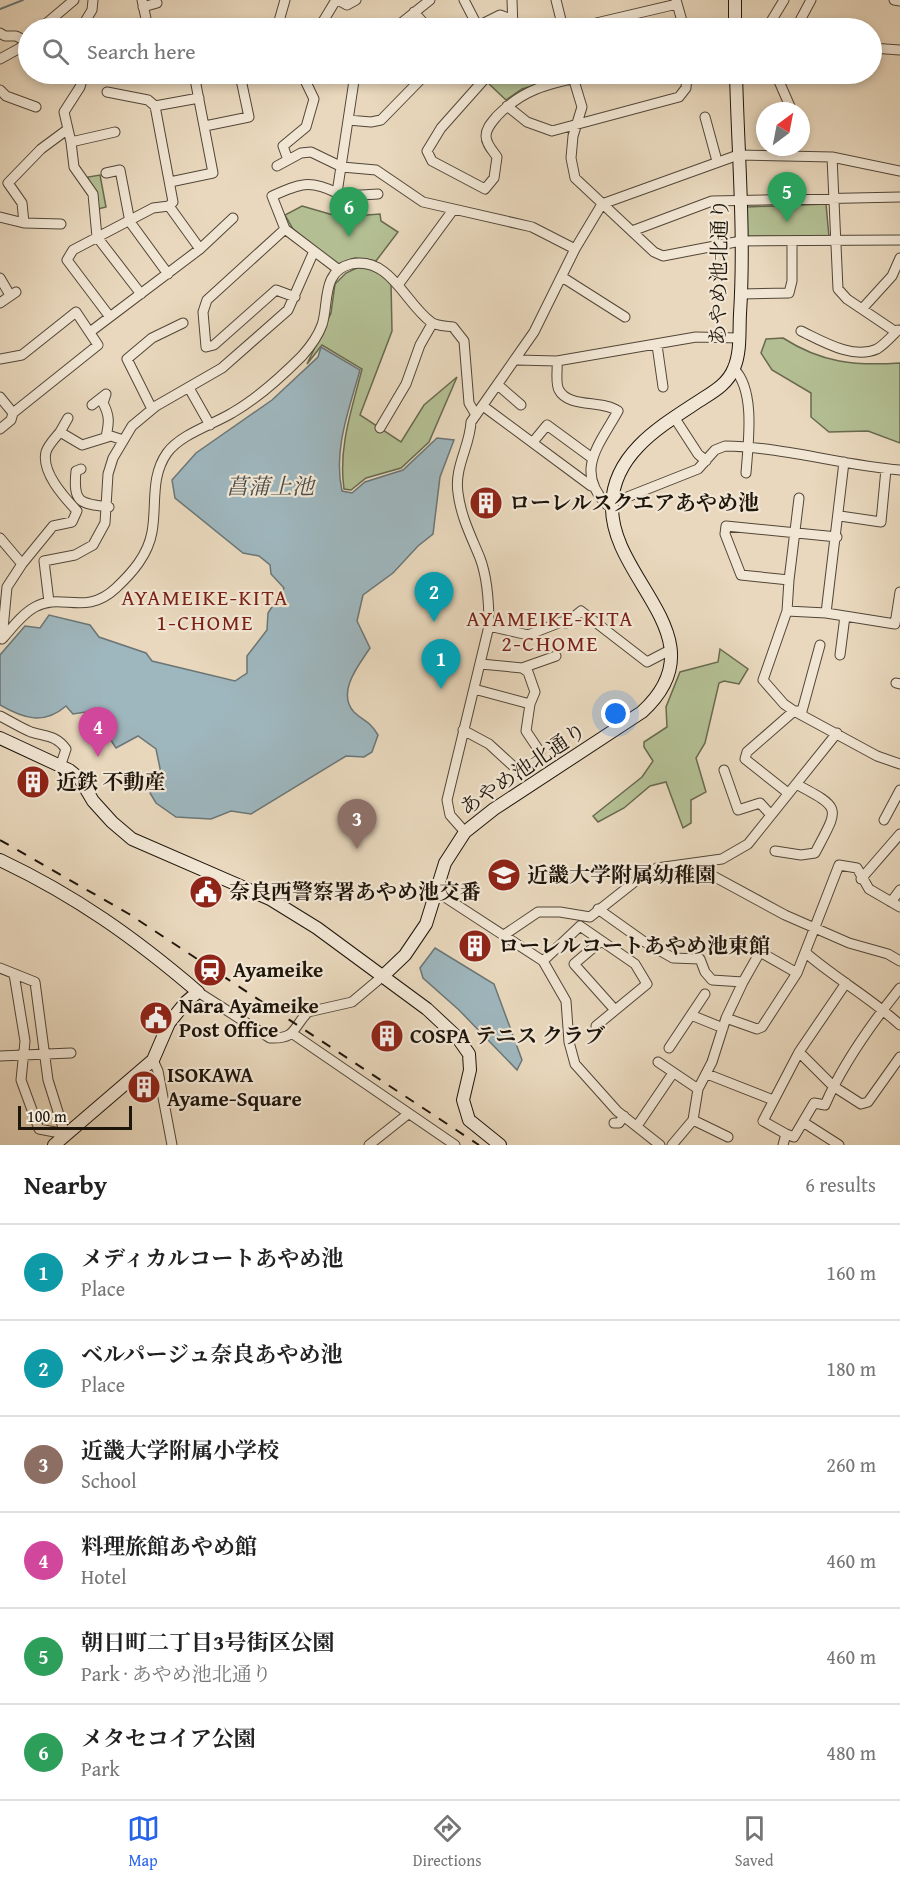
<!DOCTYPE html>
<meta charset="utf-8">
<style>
body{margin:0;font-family:"Gentium Book Plus","Noto Serif JP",serif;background:#f2f2f2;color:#222}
.compass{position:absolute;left:756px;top:102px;width:54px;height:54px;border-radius:50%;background:#fff;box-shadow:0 3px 9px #0003;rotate:32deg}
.scale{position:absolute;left:18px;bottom:15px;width:114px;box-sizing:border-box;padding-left:6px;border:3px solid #1e150b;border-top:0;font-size:16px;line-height:21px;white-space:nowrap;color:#1e150b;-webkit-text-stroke:4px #f1e6d4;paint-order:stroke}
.you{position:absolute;left:616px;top:714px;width:21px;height:21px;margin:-15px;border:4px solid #fff;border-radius:50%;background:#1a73e8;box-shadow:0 0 0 9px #1a73e833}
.badge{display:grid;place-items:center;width:39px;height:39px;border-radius:50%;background:#2563eb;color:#fff;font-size:20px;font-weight:700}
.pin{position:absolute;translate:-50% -50px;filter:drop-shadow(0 2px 3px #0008)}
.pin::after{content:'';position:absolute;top:32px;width:21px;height:18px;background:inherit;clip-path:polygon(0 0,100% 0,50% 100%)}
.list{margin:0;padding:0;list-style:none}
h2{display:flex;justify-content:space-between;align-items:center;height:78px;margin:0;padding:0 24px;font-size:26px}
h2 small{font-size:20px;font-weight:400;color:#767676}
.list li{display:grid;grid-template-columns:39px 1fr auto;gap:18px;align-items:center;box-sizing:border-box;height:96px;padding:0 24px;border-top:2px solid #e0e0e0}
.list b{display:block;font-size:22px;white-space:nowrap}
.list p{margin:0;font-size:20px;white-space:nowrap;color:#767676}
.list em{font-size:20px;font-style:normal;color:#767676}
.icon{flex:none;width:33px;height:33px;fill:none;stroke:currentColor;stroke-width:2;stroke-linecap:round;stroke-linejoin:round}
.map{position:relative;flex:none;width:900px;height:1145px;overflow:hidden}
.search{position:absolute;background:#fff;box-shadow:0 3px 9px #0003;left:18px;right:18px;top:18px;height:66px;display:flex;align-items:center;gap:15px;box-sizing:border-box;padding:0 21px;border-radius:33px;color:#767676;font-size:22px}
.sheet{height:654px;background:#fff}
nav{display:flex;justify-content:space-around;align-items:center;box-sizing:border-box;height:84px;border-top:2px solid #e0e0e0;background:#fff;font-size:16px;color:#767676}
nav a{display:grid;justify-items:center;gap:3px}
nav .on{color:#2563eb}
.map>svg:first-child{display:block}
.green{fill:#b3bf93;stroke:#686a4f;stroke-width:1.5}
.water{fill:#9eb6bd;stroke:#6b7676;stroke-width:1.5}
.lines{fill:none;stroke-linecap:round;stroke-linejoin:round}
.stream{stroke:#6b7676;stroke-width:2}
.street-casing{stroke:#514638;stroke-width:11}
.secondary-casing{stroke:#1e150b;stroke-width:14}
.street{stroke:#f1e6d4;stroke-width:9}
.secondary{stroke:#f1e6d4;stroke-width:12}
.rail{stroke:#1e150b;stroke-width:2;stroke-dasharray:10 10;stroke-linecap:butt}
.labels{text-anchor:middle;stroke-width:4.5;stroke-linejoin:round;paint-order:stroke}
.street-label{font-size:21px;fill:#1e150b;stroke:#f1e6d4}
.poi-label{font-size:21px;font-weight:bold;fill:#1e150b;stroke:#f1e6d4;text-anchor:start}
.water-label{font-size:22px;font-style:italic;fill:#4b4d49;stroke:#f1e6d4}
.neighbourhood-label{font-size:22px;letter-spacing:1.5px;fill:#7a1f14;stroke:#f1e6d4}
</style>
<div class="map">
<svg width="900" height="1145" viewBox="0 0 900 1145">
<rect width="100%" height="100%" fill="#e9d8bd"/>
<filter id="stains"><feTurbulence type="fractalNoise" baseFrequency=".00333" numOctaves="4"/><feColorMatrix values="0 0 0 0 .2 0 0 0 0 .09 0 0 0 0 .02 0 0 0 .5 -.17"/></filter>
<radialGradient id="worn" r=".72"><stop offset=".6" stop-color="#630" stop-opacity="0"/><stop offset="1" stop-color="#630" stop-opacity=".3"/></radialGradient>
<path class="green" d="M198,19V28H176L179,21Z
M495,74H569L570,75L522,89L506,100L487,82Z
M100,175L106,207L94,210L88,177Z
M826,204L829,237L747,236V207Z
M302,206L340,217L380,214L381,221L398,232L376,261L355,258L336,265L293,229L285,215Z
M361,266L377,271L391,282L392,331L360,415L401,442L424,405L457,377L429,442L401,468L366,478L351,490L344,489C338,447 352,409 362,369L322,345L307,364L331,313L335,284L346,273Z
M783,338C822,363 855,366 900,363V443L868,431L829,432L811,417V393L772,370L761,353L766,339Z
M720,649L748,669L739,684L724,681L719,683L705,743L696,758L706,792L691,800V823L683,828L666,782L650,786L624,808L598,822L593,816L642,777L653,761L644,747V742L667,727L666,707L680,672L718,662Z"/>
<path class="water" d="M321,347L360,370C349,410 333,450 342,491L352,493L365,482L403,470L437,438L454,440L440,477L433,534L418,546L393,573L363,595L357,621L370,648C359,665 336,692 354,712C364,722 369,720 378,735L372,752L364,757L346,756L251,814L231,811L211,819L176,817L156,803L150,793L162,778L156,749L138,736L116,748L92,711L73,714L66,706C44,725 24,719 0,705V655L25,626L40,628L49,615L90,625L99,637L146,653L152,661L235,681L247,673V656L267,630L268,613L284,588L271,574L270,565L259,556L243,553L175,498L172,480L196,453L272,400L318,357Z
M435,948L494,984L522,1060L517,1070L459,1010L423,978L420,968Z"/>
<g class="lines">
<path class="stream" d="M0,9L23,0"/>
<g class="street-casing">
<path id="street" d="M142,0L148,28
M338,0L347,5L356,0
M464,0L478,27
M512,0L513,28
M556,0L563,28
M676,0L684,28
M894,0L900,1
M143,7L157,3
M414,12L428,28
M41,28L74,0
M81,28L92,10L93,0
M277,28L285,0
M319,28L336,0
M395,28L430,0
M474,28L500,15L511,19
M575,28L677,4
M767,28L784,0
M796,28L811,0
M0,33L5,36H16L28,42
M872,48L900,50
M0,59L20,48L28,39
M84,74L80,87L64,112L71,142L74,167L93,194L97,237L141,294
M489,74L441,128L427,151L432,161L485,189L494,178L497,157C493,151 486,144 486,136C486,128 492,122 497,116C526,86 554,83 594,74
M572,74L582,107L573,136L571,158L575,178L654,252L663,256L741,241L900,240
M779,74L778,79L792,111
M0,90L6,96L36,107
M107,92L148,100L155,106L173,202L169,206
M155,106L199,98
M507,106L527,122L552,131L679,97L686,88L687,74
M705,117L717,161
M348,120L371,122L381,120L426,74
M205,126L249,117L240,75L236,74
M71,142L115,132
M832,157L838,289L847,299L896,332
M288,160L283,146L306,127L314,99L302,74
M277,166L301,153L311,152L342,167L376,170L423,202L532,227L575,249
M106,173L120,170L130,222L168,274
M170,182L213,173L194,74
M337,193L345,196L378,194
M0,217L24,223L61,224
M24,223L22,203L8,183L41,149L68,129
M285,229L207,300L203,312L206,347L214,345L276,290L295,297
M632,231L712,201L900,197
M339,270L285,229L272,196C299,184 309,179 337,193L355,74
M562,277L625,317
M0,278L10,295
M398,285L453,210
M741,294L789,293L792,281V243
M0,303L16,292
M862,309L892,276L900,258
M110,317L67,260L73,250L153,208L169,206L200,249
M801,331C822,341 853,360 877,349C884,345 892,336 898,330
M90,332L200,249L233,218
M657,345L663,387
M0,359L22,355L76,312L98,345L13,413L0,397
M517,360L557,361L696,337L739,338
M557,361C558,369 555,383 559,390C568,408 603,400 618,411C599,445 574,471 607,505L698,469L715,450L725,446C784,447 841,465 900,470
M734,369C756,391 748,444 746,473
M498,385L521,405
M189,388L210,425
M92,405L106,394L103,403C110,416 109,423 106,437
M483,406L591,486
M152,409L127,359L152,338L183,323
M674,417L698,454L706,461
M380,428L406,384L420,345L432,324
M0,429L11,420L13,413
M60,432L68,418
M533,442L547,425L592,458
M81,469L76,471C73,502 79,504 109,507
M799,498L789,580L741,575L725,534L726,526L837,537
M840,516L881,522L886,469
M0,538L22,564
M789,580L787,611L763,680L784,704L794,711L877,756L900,764
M49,602L44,561L75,555L93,545L105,523L108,474L113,458L132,426L156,406L222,368L288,310L314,251
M787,611L826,613L895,624L900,592
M826,613L844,462
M489,626L528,635L561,622L566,623L581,611L647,662L670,650
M3,638C12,628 22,614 35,607C62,592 85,617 116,588C132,573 148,555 152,532C157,505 150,477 167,453C181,434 212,425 232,413C257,399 282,376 302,356C310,347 318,336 322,325C329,305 321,271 351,264C390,256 405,303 431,322C436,326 447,326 453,327L464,341L469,403L476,415
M2,639L7,587L22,564L53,526L72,522L77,511C64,497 41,472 46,452C48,445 56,437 60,432L82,445L111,436L123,440
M840,655L845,616
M481,664L522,668L556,656
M522,668L528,672L535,692L530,704L526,731L540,752
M896,683L900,684
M474,689L530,704
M0,716C10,721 21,728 31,732C46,737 56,735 66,749L61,764
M463,730L489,744L513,766
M724,770L738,810L760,803L771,815
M788,793L745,759L747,752L794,711H802L820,645
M884,820L900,790
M465,832L450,815L447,800L489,626C489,603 488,579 480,558C471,536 461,517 458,493C454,467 470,446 471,422L534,332L575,249L602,204L738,155L832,157L900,171
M775,851L801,855L815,853C839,807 843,809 796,784
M691,864L785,915L849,943L888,954L900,961
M861,879L900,834
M437,892L543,961L566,1001L569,1042L575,1064L617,1111L660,1145
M891,902L900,890
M598,909L643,941L673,958L700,959L705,972L712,980L743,982L726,1018
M504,935L538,912H560L590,917L642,876L657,868L722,859L748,844L837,733
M601,941L574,964L615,1010
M806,953C836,979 871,998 900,1025
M543,961L580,926L635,964L647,984L596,1026
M0,968L35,982L48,1080L65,1134L39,1129L21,1080L25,1041L14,974
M743,982L760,952L797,973
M198,992L270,1038C297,1039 292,1028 308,1012L352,1002L383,976
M691,1015L723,1028
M293,1034L455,1145
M669,1048L705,994
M799,1052L833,1086L861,1104L868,1102L900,1057
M0,1056L71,1053
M153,1060L158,1071L172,1145
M658,1062L698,1089
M707,1074L773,1100
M693,1120L728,1137
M803,1122L839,1145
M614,1123H619L624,1116
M637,1126L673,1073
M786,1134L763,1121L799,1052L846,983
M369,1145L408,1114
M672,1145L693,1120L698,1089L712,1062L726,1018L757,1029L762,1027L797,973L839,865L857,868L869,889L900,907
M783,1145L786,1134L794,1137L814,1103L825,1105C843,1063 872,1023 900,988"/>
</g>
<g class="secondary-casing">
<path id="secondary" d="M735,28V0
M0,738L69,770L80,779L93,801L112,822L132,839L270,899L317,928L427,1009L457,1037L469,1054L470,1070L463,1100L469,1120L500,1145
M0,860C76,896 135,938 198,992L186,1002L169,1023L153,1060L54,1145
M383,976L405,955L426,924L445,863L465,832L494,809L642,712C723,638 609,580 612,504C614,453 661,426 699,401C713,392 728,384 734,368C741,352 739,331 740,314C745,234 738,153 736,74"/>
</g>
<use href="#street" class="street"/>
<use href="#secondary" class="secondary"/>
<path class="rail" d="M0,840L129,914L479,1145"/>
</g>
<defs>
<g id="building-disc" transform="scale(1.725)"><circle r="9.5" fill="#8f2418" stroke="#f1e6d4"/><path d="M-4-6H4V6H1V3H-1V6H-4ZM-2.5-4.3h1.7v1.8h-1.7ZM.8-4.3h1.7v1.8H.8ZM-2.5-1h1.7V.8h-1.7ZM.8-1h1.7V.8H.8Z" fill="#fff"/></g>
<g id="school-disc" transform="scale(1.725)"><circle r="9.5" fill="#8f2418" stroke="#f1e6d4"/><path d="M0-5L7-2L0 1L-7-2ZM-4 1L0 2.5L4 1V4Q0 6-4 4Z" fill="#fff"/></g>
<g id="civic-disc" transform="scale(1.725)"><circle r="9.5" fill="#8f2418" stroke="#f1e6d4"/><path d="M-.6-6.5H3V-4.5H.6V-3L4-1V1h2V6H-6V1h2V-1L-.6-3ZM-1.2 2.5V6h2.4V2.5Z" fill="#fff"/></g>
<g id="station-disc" transform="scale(1.725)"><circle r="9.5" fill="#8f2418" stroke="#f1e6d4"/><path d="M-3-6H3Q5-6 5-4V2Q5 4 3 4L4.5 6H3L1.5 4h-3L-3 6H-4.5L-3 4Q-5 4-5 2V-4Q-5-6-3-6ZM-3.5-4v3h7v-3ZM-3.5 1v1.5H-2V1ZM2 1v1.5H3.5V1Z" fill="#fff"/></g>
</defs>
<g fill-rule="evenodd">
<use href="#building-disc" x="486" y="503"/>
<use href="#building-disc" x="33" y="782"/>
<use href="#school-disc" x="504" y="875"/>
<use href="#civic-disc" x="206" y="892"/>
<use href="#building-disc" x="475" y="946"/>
<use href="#station-disc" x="210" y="970"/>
<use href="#civic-disc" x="156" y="1018"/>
<use href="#building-disc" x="387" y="1036"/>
<use href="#building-disc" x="144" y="1087"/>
</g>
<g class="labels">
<g class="street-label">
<text transform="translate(719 272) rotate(-89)" y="7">あやめ池北通り</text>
<text transform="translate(523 769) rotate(-34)" y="7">あやめ池北通り</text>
</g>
<g class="poi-label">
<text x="509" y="510">ローレルスクエアあやめ池</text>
<text x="56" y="789">近鉄 不動産</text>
<text x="527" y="882">近畿大学附属幼稚園</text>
<text x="229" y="899">奈良西警察署あやめ池交番</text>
<text x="498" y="953">ローレルコートあやめ池東館</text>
<text x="233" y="977">Ayameike</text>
<text x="179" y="1013">Nara Ayameike<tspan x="179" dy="24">Post Office</tspan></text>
<text x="410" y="1043">COSPA テニス クラブ</text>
<text x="167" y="1082">ISOKAWA<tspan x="167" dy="24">Ayame-Square</tspan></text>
</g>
<g class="water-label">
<text x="270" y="494">菖蒲上池</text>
</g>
<g class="neighbourhood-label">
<text x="205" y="605">AYAMEIKE-KITA<tspan x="205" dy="25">1-CHOME</tspan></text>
<text x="550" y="626">AYAMEIKE-KITA<tspan x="550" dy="25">2-CHOME</tspan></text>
</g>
</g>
<rect width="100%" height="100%" filter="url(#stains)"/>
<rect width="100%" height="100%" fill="url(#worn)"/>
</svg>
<svg class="compass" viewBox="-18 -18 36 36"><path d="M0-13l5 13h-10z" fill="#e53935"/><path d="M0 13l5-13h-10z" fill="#767676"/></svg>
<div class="scale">100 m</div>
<div class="you"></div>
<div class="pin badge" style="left:441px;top:689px;background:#0f9aa8">1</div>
<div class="pin badge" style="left:434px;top:622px;background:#0f9aa8">2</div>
<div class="pin badge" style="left:357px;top:849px;background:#8d6e63">3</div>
<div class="pin badge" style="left:98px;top:757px;background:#d1479c">4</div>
<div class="pin badge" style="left:787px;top:222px;background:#2e9e5b">5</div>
<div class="pin badge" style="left:349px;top:237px;background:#2e9e5b">6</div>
<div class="search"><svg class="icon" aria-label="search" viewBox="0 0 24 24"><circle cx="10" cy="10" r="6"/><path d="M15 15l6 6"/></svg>Search here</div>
</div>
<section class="sheet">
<h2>Nearby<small>6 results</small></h2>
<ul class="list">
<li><span class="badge" style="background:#0f9aa8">1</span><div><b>メディカルコートあやめ池</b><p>Place</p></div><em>160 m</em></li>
<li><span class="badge" style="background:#0f9aa8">2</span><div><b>ベルパージュ奈良あやめ池</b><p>Place</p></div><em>180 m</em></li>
<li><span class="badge" style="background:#8d6e63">3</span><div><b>近畿大学附属小学校</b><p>School</p></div><em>260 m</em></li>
<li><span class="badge" style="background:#d1479c">4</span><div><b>料理旅館あやめ館</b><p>Hotel</p></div><em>460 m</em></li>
<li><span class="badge" style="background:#2e9e5b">5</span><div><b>朝日町二丁目3号街区公園</b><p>Park · あやめ池北通り</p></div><em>460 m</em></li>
<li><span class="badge" style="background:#2e9e5b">6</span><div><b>メタセコイア公園</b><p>Park</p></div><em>480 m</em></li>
</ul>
</section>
<nav>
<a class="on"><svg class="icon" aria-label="map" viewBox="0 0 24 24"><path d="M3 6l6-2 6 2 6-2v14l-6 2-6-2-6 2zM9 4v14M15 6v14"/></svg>Map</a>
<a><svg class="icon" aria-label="directions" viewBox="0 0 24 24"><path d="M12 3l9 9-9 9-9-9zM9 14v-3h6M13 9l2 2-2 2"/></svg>Directions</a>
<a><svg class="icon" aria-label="saved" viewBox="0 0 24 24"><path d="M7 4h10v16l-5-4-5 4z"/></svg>Saved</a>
</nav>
